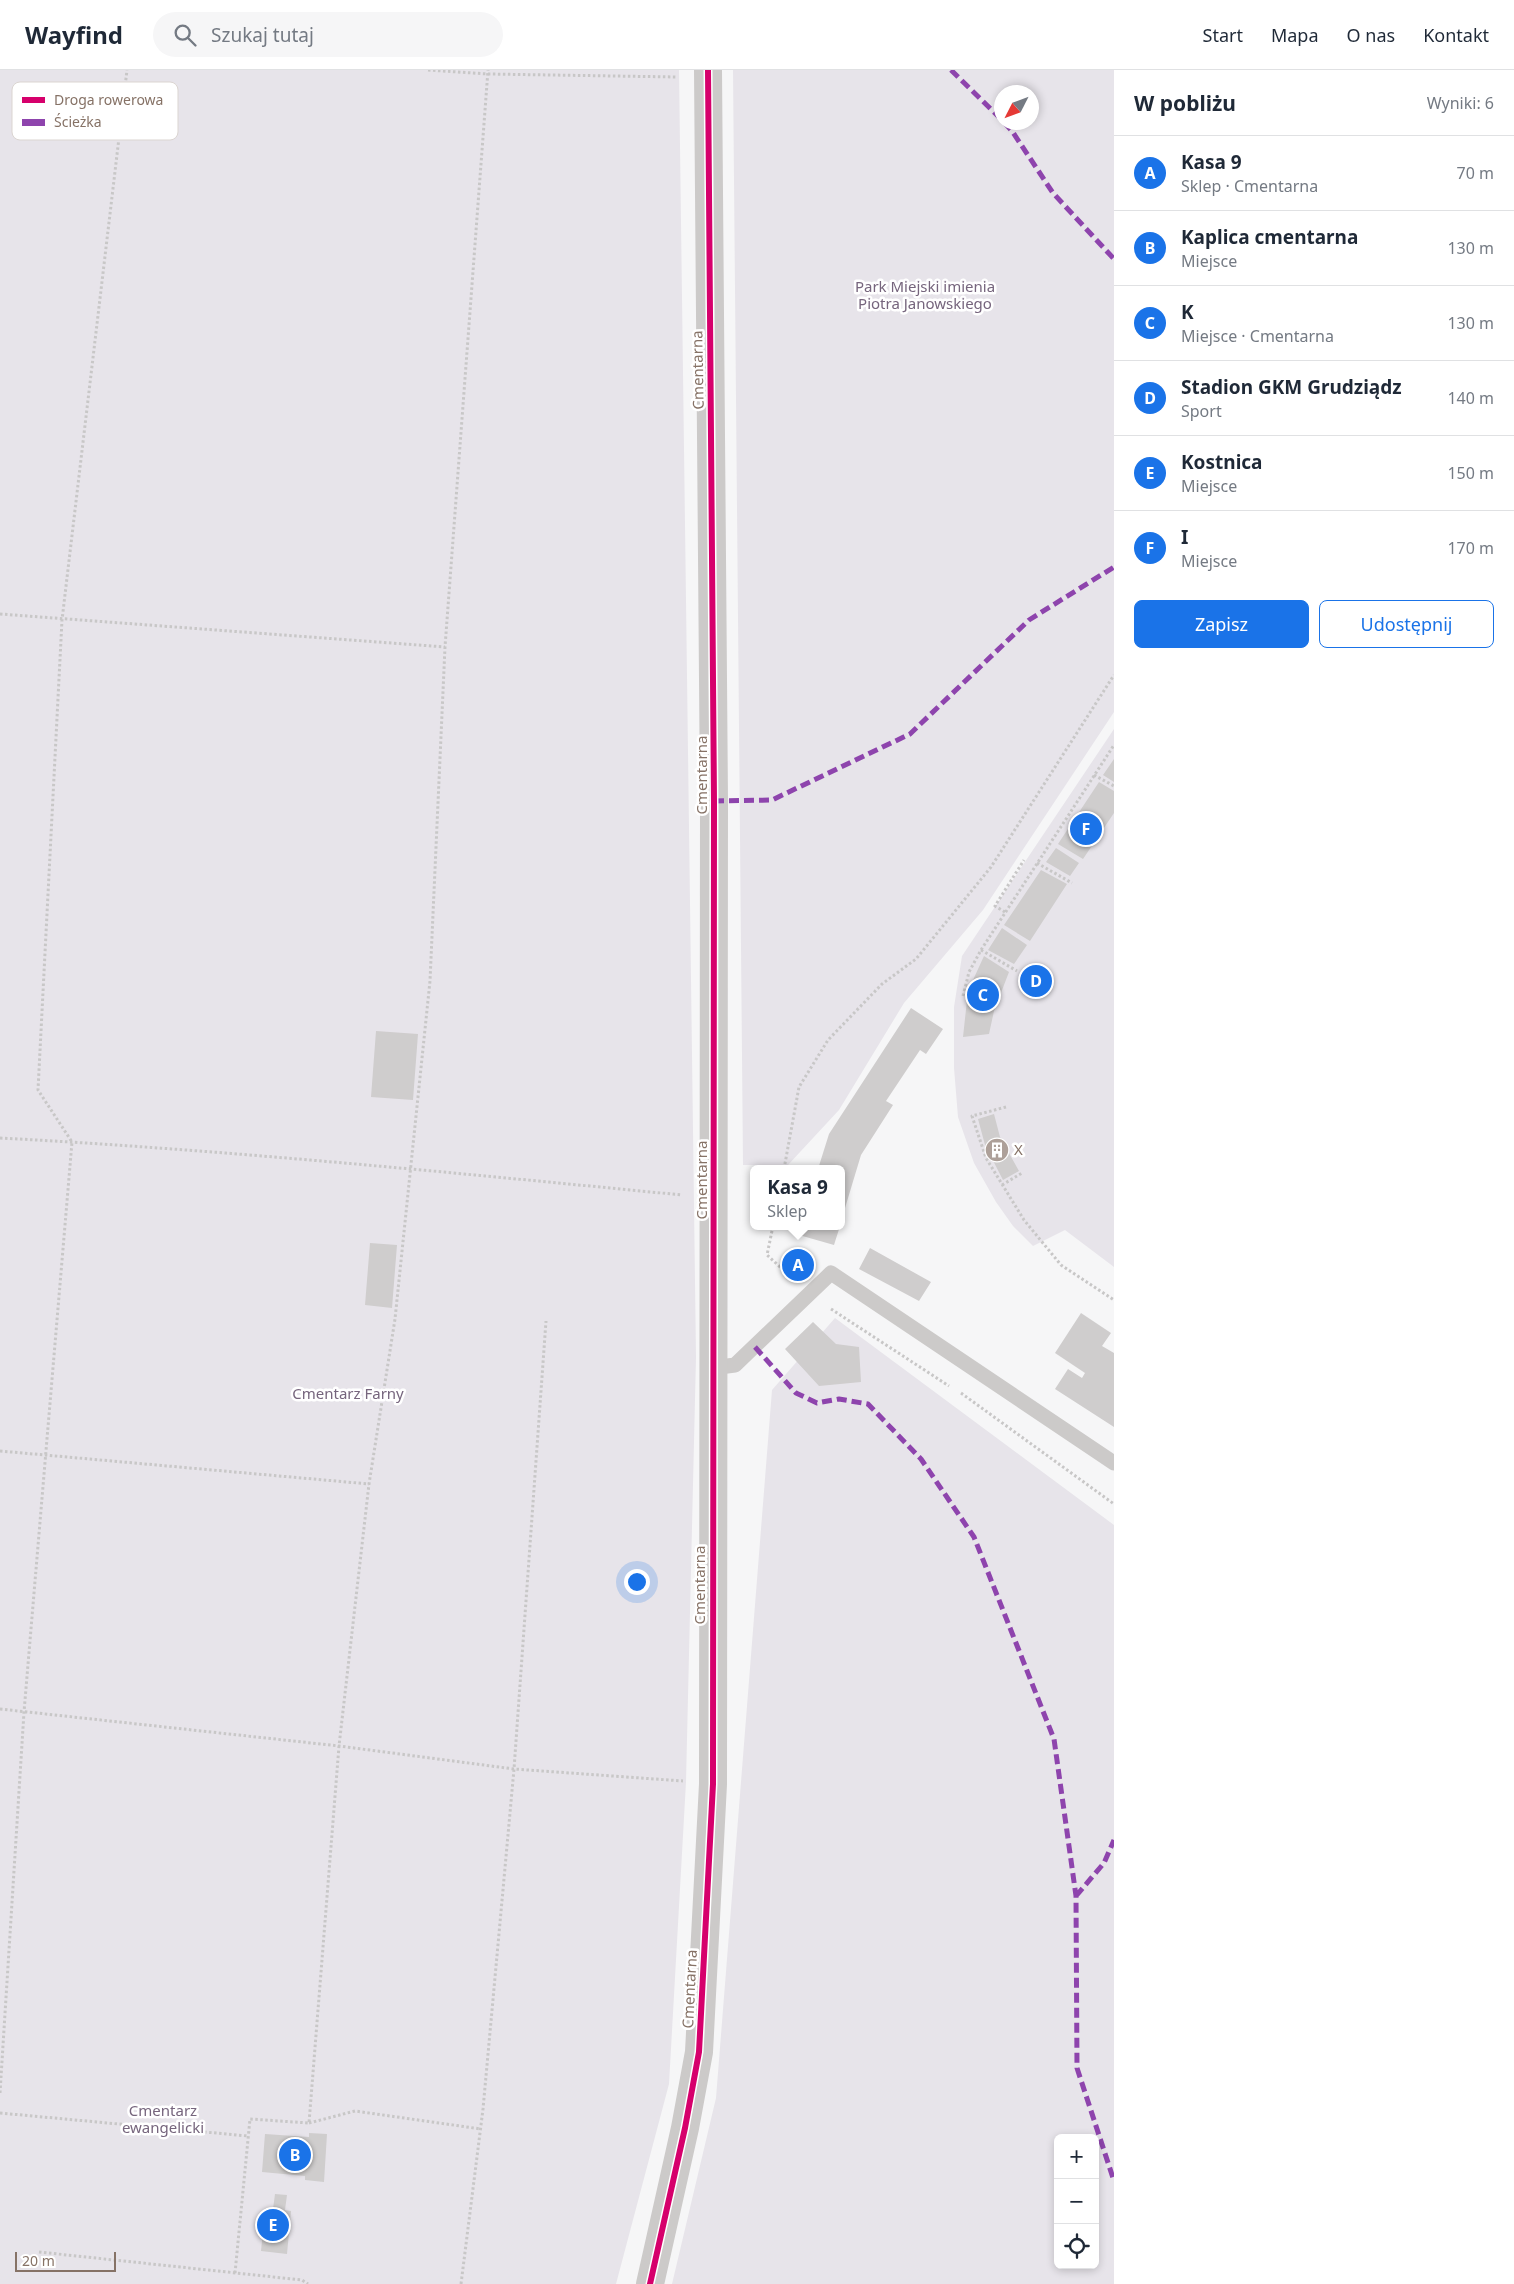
<!DOCTYPE html>
<html lang="pl">
<meta charset="utf-8">
<style>
body{margin:0;font-family:"Noto Sans",sans-serif;background:#f6f6f7;color:#1f2937}
.controls{position:absolute;right:15px;bottom:15px;display:grid;overflow:hidden;border-radius:8px;box-shadow:0 2px 8px #0003}
.controls button{width:45px;height:45px;display:grid;place-items:center;padding:0;border:0;border-bottom:1px solid #e0e1e3;background:#fff;color:#1f2937;font:25px sans-serif}
.compass{position:absolute;left:994px;top:15px;width:45px;height:45px;border-radius:50%;background:#fff;box-shadow:0 2px 8px #0003;rotate:228deg}
.scale{position:absolute;left:15px;bottom:12px;width:101px;box-sizing:border-box;padding-left:5px;border:2px solid #867266;border-top:0;font-size:14px;line-height:18px;white-space:nowrap;color:#867266;-webkit-text-stroke:4px #fff;paint-order:stroke}
.you{position:absolute;left:636px;top:1511px;width:18px;height:18px;margin:-12px;border:4px solid #fff;border-radius:50%;background:#1a73e8;box-shadow:0 0 0 8px #1a73e833}
.badge{display:grid;place-items:center;width:32px;height:32px;border-radius:50%;background:#1a73e8;color:#fff;font-size:16px;font-weight:700}
.pin{position:absolute;translate:-50% -50%;border:2px solid #fff;box-shadow:0 1px 5px #0006}
.popup{position:absolute;left:750px;top:1095px;width:95px;height:65px;box-sizing:border-box;display:grid;place-content:center;border-radius:8px;background:#fff;filter:drop-shadow(0 1px 4px #0005);font-size:16px;white-space:nowrap;color:#747a83}
.popup b{font-size:19px;color:#1f2937}
.popup::after{content:'';position:absolute;left:50%;top:100%;margin-left:-10px;border:10px solid transparent;border-top-color:#fff}
.list{margin:0;padding:0;list-style:none}
h2{display:flex;justify-content:space-between;align-items:center;height:65px;margin:0;padding:0 20px;font-size:21px}
h2 small{font-size:16px;font-weight:400;color:#747a83}
.list li{display:grid;grid-template-columns:32px 1fr auto;gap:15px;align-items:center;box-sizing:border-box;height:75px;padding:0 20px;border-top:1px solid #e0e1e3}
.list b{display:block;font-size:19px;white-space:nowrap}
.list p{margin:0;font-size:16px;white-space:nowrap;color:#747a83}
.list em{font-size:16px;font-style:normal;color:#747a83}
.actions{display:flex;gap:10px;padding:15px 20px}
.actions a{flex:1;padding:11px 0;border:1px solid #1a73e8;border-radius:8px;text-align:center;font-size:18px;color:#1a73e8}
.actions .main{background:#1a73e8;color:#fff}
.icon{flex:none;width:28px;height:28px;fill:none;stroke:currentColor;stroke-width:2;stroke-linecap:round;stroke-linejoin:round}
.map{position:relative;flex:none;width:1114px;height:2214px;overflow:hidden}
header{display:flex;align-items:center;gap:30px;box-sizing:border-box;height:70px;padding:0 25px;background:#fff;border-bottom:1px solid #e0e1e3}
header strong{font-size:24px}
nav{display:flex;gap:28px;margin-inline-start:auto;font-size:18px}
.search{width:350px;height:45px;background:#f6f6f7;display:flex;align-items:center;gap:12px;box-sizing:border-box;padding:0 18px;border-radius:28px;color:#747a83;font-size:19px}
main{display:flex}
aside{flex:1;background:#fff}
.map>svg:first-child{display:block}
.green{fill:#e7e4ea;fill-rule:evenodd}
.building{fill:#cfcdcd}
.lines{fill:none;stroke-linecap:round;stroke-linejoin:round}
.path{stroke:#c8c7c7;stroke-width:3;stroke-dasharray:2.5 2.5;stroke-linecap:butt}
.lane{stroke:#cccac9;stroke-width:15}
.street{stroke:#cccac9;stroke-width:28}
.quiet{stroke:#8e44ad;stroke-width:5;stroke-dasharray:10 5;stroke-linecap:butt}
.cycleway-casing{stroke:#fff;stroke-width:9}
.cycleway{stroke:#d6006c;stroke-width:6}
.labels{text-anchor:middle;stroke-width:5;stroke-linejoin:round;paint-order:stroke}
.park-label{font-size:15px;fill:#76657d;stroke:#fff}
.street-label{font-size:15px;fill:#867266;stroke:#fff}
.poi-label{font-size:15px;fill:#867266;stroke:#fff;text-anchor:start}
.key{fill:#fff;stroke:#dbd5d1;stroke-width:1}
.key-label{font-size:14px;fill:#867266}
</style>
<header>
<strong>Wayfind</strong>
<div class="search"><svg class="icon" aria-label="search" viewBox="0 0 24 24"><circle cx="10" cy="10" r="6"/><path d="M15 15l6 6"/></svg>Szukaj tutaj</div>
<nav><a>Start</a><a>Mapa</a><a>O nas</a><a>Kontakt</a></nav>
</header>
<main>
<div class="map">
<svg width="1114" height="2214" viewBox="0 0 1114 2214">
<rect width="100%" height="100%" fill="#f6f6f7"/>
<path class="green" d="M0,0H679L696,1287L686,1712L669,2014L616,2214H0Z
M733,0H1114V642L983,840L904,933L839,1040L788,1095H743ZM1032,22V52H1002V22Z
M1114,659V1197L1065,1160L1033,1176L1013,1156L996,1132L974,1093L958,1047L954,998V937L962,886Z
M835,1248L1114,1455V2214H672L716,2028L772,1320ZM1058,2068H1095V2195H1058Z"/>
<path class="building" d="M1114,689V712L1103,705Z
M1099,712L1114,721V743L1083,789L1058,774Z
M1056,778L1079,793L1070,806L1046,792Z
M1041,800L1067,814L1030,871L1004,855Z
M1002,858L1027,875L1014,894L988,880Z
M984,886L1009,902L994,941L989,964L963,967L968,921Z
M911,938L943,959L926,984L920,980L886,1031L893,1035L861,1085L842,1148V1099H818L829,1064Z
M376,961L418,964L413,1030L371,1027Z
M994,1044L1000,1067L1019,1101L1003,1110L985,1075L978,1049Z
M801,1156H840L834,1175L799,1165Z
M370,1173L397,1175L392,1238L365,1235Z
M870,1178L931,1212L919,1231L859,1199Z
M795,1185L809,1196L801,1205L788,1194Z
M1081,1243L1111,1263L1102,1276L1114,1283V1357L1055,1319L1068,1299L1082,1308L1085,1303L1055,1283Z
M813,1252L836,1274L859,1277L861,1312L819,1316L785,1279Z
M309,2063L327,2064L324,2112L305,2110V2106L262,2102L265,2064L309,2067Z
M275,2124L287,2125L285,2140L291,2141L287,2184L261,2181L263,2161L256,2160L257,2150H264L265,2138L273,2139Z"/>
<g class="lines">
<path class="path" d="M428,0L488,4L677,7
M0,544L445,577
M1094,705L1114,716
M1037,793L1072,813
M1005,842L995,836L1024,790
M981,880L1017,901
M963,926L969,902L981,880L1114,675
M1006,1037L972,1046L986,1088L1024,1150L1061,1195L1114,1230
M0,1068C228,1080 455,1103 682,1125
M784,1099L799,1017L828,970L882,914L916,889L991,797L1114,605
M1002,1115L1022,1103
M773,1156L767,1185L791,1207
M831,1239L949,1316
M961,1323L1114,1434
M0,1381L369,1414
M0,1639L339,1676L514,1699L683,1711
M0,2023L24,1642L72,1072L38,1020L62,550L127,0
M0,2043L248,2066
M309,2053L355,2041L481,2059
M39,2182L302,2210L308,2214
M235,2203L250,2049L309,2053L339,1676L369,1414L395,1249L430,911L445,577L488,0
M461,2214L483,2039L514,1699L546,1251"/>
<path class="lane" d="M712,1298L735,1295L831,1203L1114,1393"/>
<path class="street" d="M650,2214L685,2058L699,1982L713,1714L714,731L708,0"/>
<path class="quiet" d="M951,0L1002,50
M1004,52L1012,61L1053,123L1114,189
M714,731L772,730L910,664L1029,550L1114,497
M755,1277L796,1323L817,1333L839,1329L868,1334L921,1389L974,1467L1054,1669L1076,1826L1077,1998L1114,2111
M1076,1826L1104,1793L1114,1770"/>
<g class="cycleway-casing">
<path id="cycleway" d="M650,2214L685,2058L699,1982L713,1714L714,731L708,0"/>
</g>
<use href="#cycleway" class="cycleway"/>
</g>
<defs>
<g id="building-disc" transform="scale(1.25)"><circle r="9.5" fill="#ada099" stroke="#fff"/><path d="M-4-6H4V6H1V3H-1V6H-4ZM-2.5-4.3h1.7v1.8h-1.7ZM.8-4.3h1.7v1.8H.8ZM-2.5-1h1.7V.8h-1.7ZM.8-1h1.7V.8H.8Z" fill="#fff"/></g>
</defs>
<g fill-rule="evenodd">
<use href="#building-disc" x="997" y="1080"/>
</g>
<g class="labels">
<g class="park-label">
<text x="925" y="222">Park Miejski imienia<tspan x="925" dy="17">Piotra Janowskiego</tspan></text>
<text x="348" y="1329">Cmentarz Farny</text>
<text x="163" y="2046">Cmentarz<tspan x="163" dy="17">ewangelicki</tspan></text>
</g>
<g class="street-label">
<text transform="translate(698 300) rotate(-91)" y="5">Cmentarna</text>
<text transform="translate(702 705) rotate(-90)" y="5">Cmentarna</text>
<text transform="translate(702 1110) rotate(-90)" y="5">Cmentarna</text>
<text transform="translate(700 1515) rotate(-90)" y="5">Cmentarna</text>
<text transform="translate(690 1919) rotate(-87)" y="5">Cmentarna</text>
</g>
<g class="poi-label">
<text x="1014" y="1085">X</text>
</g>
</g>
<rect x="12" y="12" width="166" height="58" rx="8" class="key"/>
<rect x="22" y="27" width="23" height="6" fill="#d6006c"/>
<rect x="22" y="49" width="23" height="7" fill="#8e44ad"/>
<g class="key-label">
<text x="54" y="35">Droga rowerowa</text>
<text x="54" y="57">Ścieżka</text>
</g>
</svg>
<div class="controls">
<button>+</button>
<button>−</button>
<button><svg class="icon" aria-label="locate" viewBox="0 0 24 24"><circle cx="12" cy="12" r="6"/><path d="M12 2v4M12 18v4M2 12h4M18 12h4"/></svg></button>
</div>
<svg class="compass" viewBox="-18 -18 36 36"><path d="M0-13l5 13h-10z" fill="#e53935"/><path d="M0 13l5-13h-10z" fill="#747a83"/></svg>
<div class="scale">20 m</div>
<div class="you"></div>
<div class="pin badge" style="left:798px;top:1195px">A</div>
<div class="popup"><b>Kasa 9</b>Sklep</div>
<div class="pin badge" style="left:295px;top:2085px">B</div>
<div class="pin badge" style="left:983px;top:925px">C</div>
<div class="pin badge" style="left:1036px;top:911px">D</div>
<div class="pin badge" style="left:273px;top:2155px">E</div>
<div class="pin badge" style="left:1086px;top:759px">F</div>
</div>
<aside>
<h2>W pobliżu<small>Wyniki: 6</small></h2>
<ul class="list">
<li><span class="badge">A</span><div><b>Kasa 9</b><p>Sklep · Cmentarna</p></div><em>70 m</em></li>
<li><span class="badge">B</span><div><b>Kaplica cmentarna</b><p>Miejsce</p></div><em>130 m</em></li>
<li><span class="badge">C</span><div><b>K</b><p>Miejsce · Cmentarna</p></div><em>130 m</em></li>
<li><span class="badge">D</span><div><b>Stadion GKM Grudziądz</b><p>Sport</p></div><em>140 m</em></li>
<li><span class="badge">E</span><div><b>Kostnica</b><p>Miejsce</p></div><em>150 m</em></li>
<li><span class="badge">F</span><div><b>I</b><p>Miejsce</p></div><em>170 m</em></li>
</ul>
<div class="actions"><a class="main">Zapisz</a><a>Udostępnij</a></div>
</aside>
</main>
